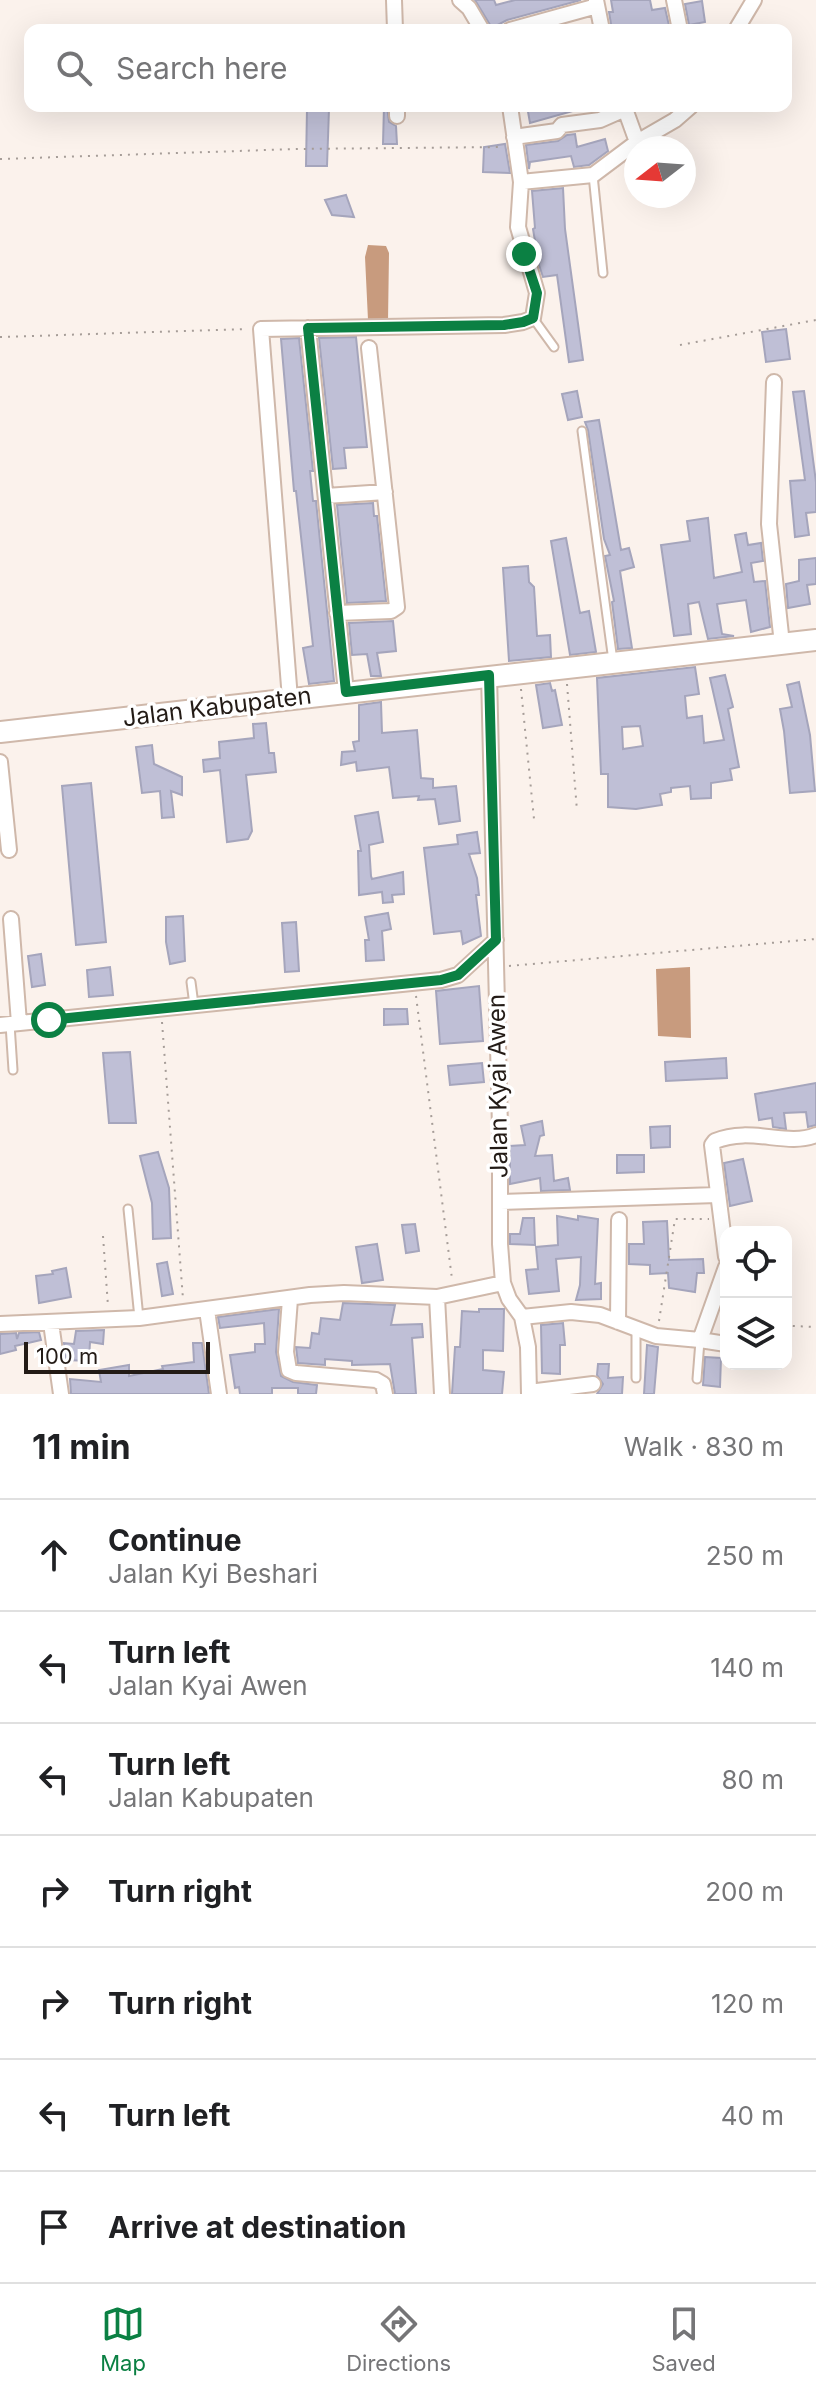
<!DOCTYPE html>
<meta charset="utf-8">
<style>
body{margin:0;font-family:Inter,sans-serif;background:#f2f2f2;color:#202124}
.controls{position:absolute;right:24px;bottom:24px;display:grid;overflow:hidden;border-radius:16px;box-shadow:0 8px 32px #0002}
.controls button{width:72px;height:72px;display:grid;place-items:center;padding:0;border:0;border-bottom:2px solid #e0e0e0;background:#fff;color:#202124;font:40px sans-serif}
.compass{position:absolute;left:624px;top:136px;width:72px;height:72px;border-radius:50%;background:#fff;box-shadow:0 8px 32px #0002;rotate:253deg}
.scale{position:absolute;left:24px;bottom:20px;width:186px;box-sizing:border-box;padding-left:8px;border:4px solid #231b16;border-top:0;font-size:22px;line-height:28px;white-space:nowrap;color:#231b16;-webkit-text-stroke:6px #fff;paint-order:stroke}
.stop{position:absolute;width:24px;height:24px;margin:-18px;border:6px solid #0b8043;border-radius:50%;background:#fff}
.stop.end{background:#0b8043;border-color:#fff;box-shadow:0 2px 8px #0008}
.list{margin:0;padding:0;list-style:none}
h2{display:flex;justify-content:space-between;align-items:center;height:104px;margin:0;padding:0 32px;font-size:34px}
h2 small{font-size:26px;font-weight:400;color:#757577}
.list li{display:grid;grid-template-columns:52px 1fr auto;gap:24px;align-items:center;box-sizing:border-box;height:112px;padding:0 32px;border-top:2px solid #e0e0e0}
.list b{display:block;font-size:30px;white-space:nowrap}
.list p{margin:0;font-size:26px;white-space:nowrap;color:#757577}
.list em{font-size:26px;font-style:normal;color:#757577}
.icon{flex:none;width:44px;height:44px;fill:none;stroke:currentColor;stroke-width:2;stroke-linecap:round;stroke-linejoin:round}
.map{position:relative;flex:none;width:816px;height:1394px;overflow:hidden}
.search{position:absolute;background:#fff;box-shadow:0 8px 32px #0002;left:24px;right:24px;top:24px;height:88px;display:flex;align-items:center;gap:20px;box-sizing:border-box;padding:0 28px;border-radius:16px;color:#757577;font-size:30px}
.sheet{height:888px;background:#fff}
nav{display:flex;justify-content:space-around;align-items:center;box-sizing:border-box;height:112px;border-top:2px solid #e0e0e0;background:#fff;font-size:22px;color:#757577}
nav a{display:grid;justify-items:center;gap:4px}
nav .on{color:#0b8043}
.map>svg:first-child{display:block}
.water{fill:#c89b7e}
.building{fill:#bfbfd6;stroke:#a5a5bc;stroke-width:2;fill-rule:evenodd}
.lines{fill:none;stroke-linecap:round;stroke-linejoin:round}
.lane-casing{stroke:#cfb8aa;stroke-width:11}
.street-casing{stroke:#cfb8aa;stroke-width:18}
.secondary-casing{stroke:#cfb8aa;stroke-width:24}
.path{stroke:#a69d98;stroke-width:2;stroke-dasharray:2 6;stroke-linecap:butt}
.lane{stroke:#fff;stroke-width:7}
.street{stroke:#fff;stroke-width:14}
.secondary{stroke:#fff;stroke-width:20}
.route{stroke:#0b8043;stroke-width:10}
.labels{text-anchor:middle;stroke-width:7;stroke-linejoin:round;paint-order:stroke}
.street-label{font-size:24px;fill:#231b16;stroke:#fff}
</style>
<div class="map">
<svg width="816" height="1394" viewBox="0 0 816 1394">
<rect width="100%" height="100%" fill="#fbf2ec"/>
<path class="water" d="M368,245L386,246L389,253L388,321L368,320L365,257Z
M690,967L691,1038L658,1036L656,969Z"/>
<path class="building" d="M475,0H494L496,5L515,0H581L507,20L492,28Z
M611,0H650L652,10L665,8L670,30H612L609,12H613Z
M702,1L705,22L689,25L685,4Z
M384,106H387L389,122L396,126L397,144H383Z
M527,106H580V109L530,123Z
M307,109H329L327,166H306Z
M575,134L577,147L605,139L608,151L589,165L574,167L571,156L530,162L529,169L526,145L558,141L567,135Z
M505,144L510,173L483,172L484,147Z
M563,188L565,229L583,360L569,362L557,275L543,277L539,265L533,229L535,228L532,191Z
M346,195L354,217L332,215L325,200Z
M786,329L790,359L766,362L762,332Z
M356,337L367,447L344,448L346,468L333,469L319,338Z
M299,338L313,471H310L313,501H316L334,681L309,684L303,648L313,646L296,491H294L281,339Z
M577,391L582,417L568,420L562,394Z
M804,391L816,482V512L806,513L809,535L795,537L790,481L805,480L793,392Z
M599,420L621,550L629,548L634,567L620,571L632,648L618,649L612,602L614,601L605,556L610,555L604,539L588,430L585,422Z
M373,503L374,516H377L386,601L347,603L337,505Z
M708,518L714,578L742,572L735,535L746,533L748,545L761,543L763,561L751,563L754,582L765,581L770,627L751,632L746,600L717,604L722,634L734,636L708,639L699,602L688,604L691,634L674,636L661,545L690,541L687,521Z
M566,538L580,613L589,611L596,652L570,655L551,541Z
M816,558V584L807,585L810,604L788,608L786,584L799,581V560Z
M528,566L529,582L534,587L537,636L550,635L551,657L509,661L503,568Z
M393,621L396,651L377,653L381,676H371L367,654L352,655L349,623Z
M695,667L699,694L685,696L687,718L702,716L704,743L724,740L710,678L725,675L733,707L728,709L739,767L730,769L732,780L711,783V798L691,799L690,786L671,788V792L660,794L662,805L636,809L608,807V774H601L597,678ZM640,726L643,746L623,749L622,727Z
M799,682L810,735L815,791L790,793L784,731L780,709L792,707L787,685Z
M550,683L552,691L555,690L562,725L543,728L536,685Z
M381,702L382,733L417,730L421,778L433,779V788L456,786L460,821L439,824L435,799L418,800L419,796L393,798L389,767L357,771L356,762L341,765L342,752L355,751L353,742L359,741V705Z
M266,723L269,753H274L276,772L246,775L252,831L248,839L227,842L220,770L204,772L203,760L220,758L219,742L254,738L253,724Z
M152,745L154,764L182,777V795L171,791L174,817L162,818L160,791L142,793L136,747Z
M91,783L106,942L76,945L62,786Z
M378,812L383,842L369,845L371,876L372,879L403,872L404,894L392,895L393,902L383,903L382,892L359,895L358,851H361L355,816Z
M477,832L480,853L469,854L477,878L479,895H476L481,936L463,944L461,931L434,934L424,848L458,844L457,835Z
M388,913L391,929L382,931L384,960L366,961L365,940H369L365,917Z
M183,916L185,961L170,964L166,942V917Z
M296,922L299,971L285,972L282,923Z
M41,954L45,985L32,987L28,956Z
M110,967L113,995L89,997L87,970Z
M479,986L483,1041L440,1044L436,991Z
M384,1009H407L408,1024L384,1025Z
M130,1052L136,1123H109L103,1053Z
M726,1058L727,1078L666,1081L665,1062Z
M482,1063L484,1082L450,1085L448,1066Z
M816,1083V1125L808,1127L806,1112L784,1113L786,1129L773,1127L772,1118L759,1120L755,1094Z
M542,1121L544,1135L540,1136L535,1156L552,1155L554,1181L568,1178L570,1190L541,1191L540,1178L510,1184V1146L525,1145L521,1126Z
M670,1126V1147L651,1148L650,1127Z
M158,1152L169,1188L171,1238L153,1239L152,1203L140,1156Z
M617,1155H644V1172L617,1173Z
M743,1159L752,1201L730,1206L724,1163Z
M557,1216L578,1220V1216L598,1219L595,1284L601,1283V1299L576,1300L580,1285L581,1257L556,1259L559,1291L529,1294L526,1270L538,1269L536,1247L558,1245Z
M523,1218H534L535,1245L510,1244V1234H520Z
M667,1221L669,1260L703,1259L704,1273H697L695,1292L669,1288L668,1273L650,1274V1265L629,1264V1244H644L643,1222Z
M415,1224L419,1251L406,1253L402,1225Z
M377,1244L383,1280L362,1283L356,1247Z
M167,1262L173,1294L162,1296L157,1264Z
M66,1268L71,1297L39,1303L36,1276L53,1274L52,1271Z
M343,1303L395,1305L391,1325L422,1324L423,1337L412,1338L416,1394H395L390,1364L352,1365V1361L325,1359V1365L298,1363L296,1347L310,1348L312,1333L319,1334L321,1318L340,1320Z
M279,1309L276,1352L281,1376L293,1382L317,1385L316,1394H298V1388H272V1394H240L239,1387L235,1388L230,1355L255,1352V1344H265L264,1323L220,1328L218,1317Z
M479,1309H504L503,1351L483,1350V1370L504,1372L502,1394H452L455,1347H460L462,1311L479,1312Z
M563,1323L565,1345H560V1374L542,1373L541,1325Z
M104,1330L103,1344L90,1342L89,1361L66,1360L64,1343L74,1344L76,1331Z
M39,1332L41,1340L15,1346L16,1350L0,1354V1334L16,1333L17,1339L19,1333Z
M193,1343H202L209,1394H71L70,1379L101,1382L99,1370L129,1365V1376L163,1369L162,1366L194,1362Z
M647,1345L658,1347L654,1394H644Z
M705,1357L721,1358L720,1387L703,1385Z
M598,1364H609L608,1378L623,1377L622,1394H597L603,1384L597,1375Z"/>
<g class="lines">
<g class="lane-casing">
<path id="lane" d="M593,175L603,273
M533,318L554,347
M582,431L613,661
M191,982L194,1005
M10,1024L13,1070
M128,1209L139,1318
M636,1330V1378
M697,1379L700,1341"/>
</g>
<g class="street-casing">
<path id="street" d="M394,0L395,30
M460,0L469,8L482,30
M596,0L602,30
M674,0L680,30
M510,30L597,6
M736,30L754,0
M397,106V116
M514,137L557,131L562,125L600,120L625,109
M637,142L675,120L691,106
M521,182L593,175L637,142L624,106
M308,328L346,692
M774,382L769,524L782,644
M326,496L385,492
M337,613L391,611L397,607L369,348
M489,675L500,1128V1244L503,1283L509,1299L522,1317L528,1347L529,1394
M290,699L261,329L504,325L523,322L533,318L537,293L518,227L521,182L510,106
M0,762L9,850
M11,919L19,1023
M0,1025L441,980L458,975L496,940
M500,1202L717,1195
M726,1257L712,1145L715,1141C751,1126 786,1147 816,1135
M437,1297L442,1394
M290,1299L286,1352L289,1370L296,1373L376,1380L383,1384L385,1394
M207,1310L219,1394
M522,1317L571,1312L600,1315L656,1336L700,1340L726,1267
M618,1322L619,1220
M51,1323L61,1394
M0,1324L139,1318L310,1295L344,1293L437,1297L503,1283
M700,1340L726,1344
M529,1392L593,1384"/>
</g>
<g class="secondary-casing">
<path id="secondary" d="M0,732L816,640"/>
</g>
<path class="path" d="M0,159L297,149L503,147
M0,337L247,329
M680,345L816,320
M567,684L577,811
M521,689L534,819
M509,966L816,939
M416,996L452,1279
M162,1022L183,1299
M103,1236L108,1306
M659,1321L675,1219H709
M786,1330L792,1326L816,1327"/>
<use href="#lane" class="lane"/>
<use href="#street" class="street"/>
<use href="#secondary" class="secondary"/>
</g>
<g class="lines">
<path class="route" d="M49,1020L441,980L458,975L496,940L489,675L346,692L308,328L504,325L523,322L533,318L537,293L524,254"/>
</g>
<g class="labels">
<g class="street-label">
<text transform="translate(217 707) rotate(-7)" y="8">Jalan Kabupaten</text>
<text transform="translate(498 1086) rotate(-91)" y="8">Jalan Kyai Awen</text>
</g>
</g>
</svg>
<div class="controls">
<button><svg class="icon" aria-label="locate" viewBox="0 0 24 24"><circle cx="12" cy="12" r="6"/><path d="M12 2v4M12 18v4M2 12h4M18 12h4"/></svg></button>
<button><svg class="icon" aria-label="layers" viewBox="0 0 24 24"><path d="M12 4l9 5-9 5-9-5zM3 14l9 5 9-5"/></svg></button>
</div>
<svg class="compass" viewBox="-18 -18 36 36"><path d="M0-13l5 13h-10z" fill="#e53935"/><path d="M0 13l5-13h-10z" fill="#757577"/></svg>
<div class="scale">100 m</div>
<div class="stop" style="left:49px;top:1020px"></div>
<div class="stop end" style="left:524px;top:254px"></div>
<div class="search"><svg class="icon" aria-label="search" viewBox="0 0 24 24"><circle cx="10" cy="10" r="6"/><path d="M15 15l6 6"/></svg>Search here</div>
</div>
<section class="sheet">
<h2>11 min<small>Walk · 830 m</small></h2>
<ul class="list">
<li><svg class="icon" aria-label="ahead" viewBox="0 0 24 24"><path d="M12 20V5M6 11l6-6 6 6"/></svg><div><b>Continue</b><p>Jalan Kyi Beshari</p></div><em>250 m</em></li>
<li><svg class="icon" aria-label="left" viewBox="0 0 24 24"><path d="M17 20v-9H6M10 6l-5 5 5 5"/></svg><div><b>Turn left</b><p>Jalan Kyai Awen</p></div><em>140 m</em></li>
<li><svg class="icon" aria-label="left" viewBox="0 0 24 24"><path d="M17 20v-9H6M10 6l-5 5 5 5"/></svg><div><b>Turn left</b><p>Jalan Kabupaten</p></div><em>80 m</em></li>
<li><svg class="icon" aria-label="right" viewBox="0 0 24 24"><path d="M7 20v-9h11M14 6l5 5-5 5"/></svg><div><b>Turn right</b></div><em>200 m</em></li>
<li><svg class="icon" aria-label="right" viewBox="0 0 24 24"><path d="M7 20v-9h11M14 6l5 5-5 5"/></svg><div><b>Turn right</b></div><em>120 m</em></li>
<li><svg class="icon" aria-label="left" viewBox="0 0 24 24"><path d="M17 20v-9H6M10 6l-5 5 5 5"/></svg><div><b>Turn left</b></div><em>40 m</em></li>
<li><svg class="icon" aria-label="arrive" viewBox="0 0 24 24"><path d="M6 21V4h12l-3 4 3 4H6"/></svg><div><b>Arrive at destination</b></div></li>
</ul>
</section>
<nav>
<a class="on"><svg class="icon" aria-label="map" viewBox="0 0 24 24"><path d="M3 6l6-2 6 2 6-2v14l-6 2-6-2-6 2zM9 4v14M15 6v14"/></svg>Map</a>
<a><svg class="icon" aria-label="directions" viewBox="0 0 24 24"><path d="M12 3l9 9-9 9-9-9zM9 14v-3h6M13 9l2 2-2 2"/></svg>Directions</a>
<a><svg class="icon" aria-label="saved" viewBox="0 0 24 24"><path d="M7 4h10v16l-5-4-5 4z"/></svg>Saved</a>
</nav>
